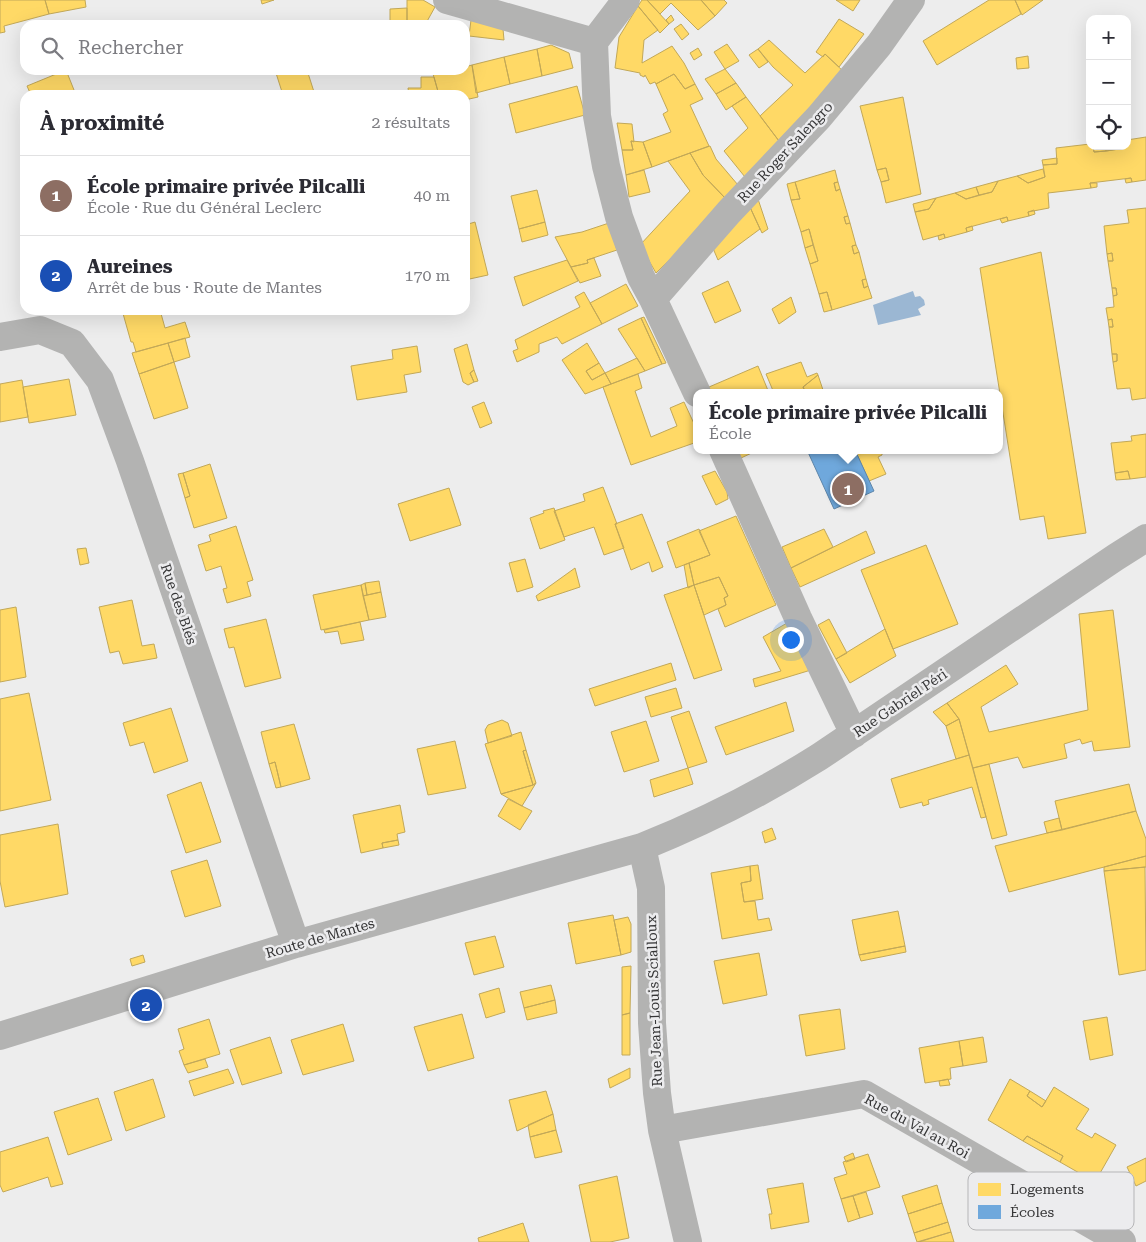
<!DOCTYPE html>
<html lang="fr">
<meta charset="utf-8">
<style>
body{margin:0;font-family:"Roboto Serif",serif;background:#f2f2f3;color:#2b2b33}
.controls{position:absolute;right:15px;top:15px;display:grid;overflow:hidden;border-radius:10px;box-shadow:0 5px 20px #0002}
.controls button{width:45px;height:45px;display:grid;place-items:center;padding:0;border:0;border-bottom:1px solid #e1e1e2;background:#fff;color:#2b2b33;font:25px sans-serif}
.you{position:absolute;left:790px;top:639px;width:18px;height:18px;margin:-12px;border:4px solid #fff;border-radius:50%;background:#1a73e8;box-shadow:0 0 0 8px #1a73e833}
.badge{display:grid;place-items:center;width:32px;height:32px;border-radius:50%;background:#b45309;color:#fff;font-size:16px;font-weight:700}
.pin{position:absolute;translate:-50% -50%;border:2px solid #fff;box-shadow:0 1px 5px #0006}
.popup{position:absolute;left:693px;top:389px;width:310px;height:65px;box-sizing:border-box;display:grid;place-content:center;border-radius:10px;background:#fff;filter:drop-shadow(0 1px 4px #0005);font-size:16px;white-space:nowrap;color:#7c7c81}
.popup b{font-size:19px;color:#2b2b33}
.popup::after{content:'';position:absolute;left:50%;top:100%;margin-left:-10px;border:10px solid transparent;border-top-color:#fff}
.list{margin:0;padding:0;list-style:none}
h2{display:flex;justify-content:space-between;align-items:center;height:65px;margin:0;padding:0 20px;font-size:21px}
h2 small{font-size:16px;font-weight:400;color:#7c7c81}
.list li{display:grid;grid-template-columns:32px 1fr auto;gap:15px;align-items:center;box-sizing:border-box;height:80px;padding:0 20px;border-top:1px solid #e1e1e2}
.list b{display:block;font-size:19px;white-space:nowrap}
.list p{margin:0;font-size:16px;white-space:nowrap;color:#7c7c81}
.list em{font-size:16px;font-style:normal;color:#7c7c81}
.icon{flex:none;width:28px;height:28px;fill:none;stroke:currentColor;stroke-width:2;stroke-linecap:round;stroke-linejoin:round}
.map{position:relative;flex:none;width:1146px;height:1242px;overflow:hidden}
.search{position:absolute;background:#fff;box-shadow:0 5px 20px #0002;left:20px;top:20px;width:450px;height:55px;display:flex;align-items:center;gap:12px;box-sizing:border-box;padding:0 18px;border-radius:15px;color:#7c7c81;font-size:19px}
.panel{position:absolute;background:#fff;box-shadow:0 5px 20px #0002;left:20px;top:90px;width:450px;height:225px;border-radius:15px}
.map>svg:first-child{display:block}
.water{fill:#9bb7d3}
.homes{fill:#ffd966;stroke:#c2a858}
.schools{fill:#6fa8dc;stroke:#5e86aa}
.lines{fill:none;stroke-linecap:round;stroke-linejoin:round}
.minor{stroke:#b3b3b2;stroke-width:28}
.labels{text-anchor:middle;stroke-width:5;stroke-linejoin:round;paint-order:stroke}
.street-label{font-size:14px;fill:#353536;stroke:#ececee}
.key{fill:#ececee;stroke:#b5b5b7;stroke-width:1}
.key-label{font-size:14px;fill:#353536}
</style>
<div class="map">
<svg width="1146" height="1242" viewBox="0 0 1146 1242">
<rect width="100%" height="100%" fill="#ededed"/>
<path class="water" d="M913,291L915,297L920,296L924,300L925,305L918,309L921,315L878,325L873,305Z"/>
<path class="homes" d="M0,0H45L49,14L4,26L5,32L0,33Z
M45,0H85L86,7L49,14Z
M261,0H274L262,4Z
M407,0H423L435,7L425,25H407Z
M642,0H647L669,24L660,33L638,6Z
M647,0H701L715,16L698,30L671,3L660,14Z
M701,0H724L727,3L715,16Z
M836,0H860L853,11Z
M989,0H1015L1021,14L937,65L923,41Z
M1015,0H1043L1022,15Z
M638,6L658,30L644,40L642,63L672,46L684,63L695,84L685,89L674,74L656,84L655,82L650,84L645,75L644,77L640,75V73L615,68L619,37Z
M407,8V25H390V9Z
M671,15L674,20L669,24L666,20Z
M839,19L864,34L839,67L825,54L823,57L816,52Z
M471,20L503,29L504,40L469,36Z
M681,24L689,34L682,40L674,29Z
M769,40L805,73L825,54L845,73L779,141L760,116L793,85L773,67L758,49Z
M727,44L739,61L725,69L714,52Z
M551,45L569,53L573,68L542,76L537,49Z
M698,48L702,55L694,60L690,53Z
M537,49L542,76L510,84L504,57Z
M758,49L768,62L759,68L749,55Z
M1028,56L1029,68L1017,69L1016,58Z
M504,57L510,84L476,93L472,65Z
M472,65L478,97L465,100V95H439L433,74L450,70H465V67Z
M725,69L736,83L716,94L705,79Z
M66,70L76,95H31L27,86Z
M275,70H307L315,95H283Z
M375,70H408V71H375Z
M674,74L685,89L695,84L703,99L690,105L709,146L652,167L643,142L671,132L663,114L668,111L656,84Z
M421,77H434L439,95H409L408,88H421Z
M736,83L746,97L726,110L716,94Z
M577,86L585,115L516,133L509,104Z
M746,97L779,141L745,177L724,151L748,128L732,106Z
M903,97L921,194L886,203L881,182L889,180L886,168L877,170L860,106Z
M617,123L632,124L634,142L631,141L633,150H622Z
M1146,137V180L1132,182L1131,178L1090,183L1091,188L1048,193L1049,208L1028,212L1029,216L1008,221L1007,217L966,228L967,232L945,238L944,234L923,240L915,212L929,209L936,198L955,193L966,199L992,192L998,181L1017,176L1028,183L1045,177L1043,165L1057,164L1056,148L1090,144V146H1093L1094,152L1106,151L1119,149V146H1127V140Z
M631,141L643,142L652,167L626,175L622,150H633Z
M710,146L716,159L738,185L726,199L703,175L690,153Z
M1093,146H1106V151L1094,152Z
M1106,146H1119V149L1106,151Z
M690,153L703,175L726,199L697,233L656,273L640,245L690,191L668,161Z
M1057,158V164L1043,165L1042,160Z
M886,168L889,180L881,182L877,170Z
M1043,169L1045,177L1028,183L1017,176Z
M644,170L650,192L629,197L626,175Z
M835,170L838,182L834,183L836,191L840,189L848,216L844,217L846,224L850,223L856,245L852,246L854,254L859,252L866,279L862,280L864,288L868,286L872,298L832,310L827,292L819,294L810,264L818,261L809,229L801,232L791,200L800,199L795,182Z
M1131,178L1132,182L1126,183L1125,179Z
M998,181L992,192L979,195L976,187Z
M795,182L800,199L791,200L787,184Z
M838,182L840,189L836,191L834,183Z
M1090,183H1097V187L1091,188Z
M976,187L979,195L966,199L955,193Z
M537,190L545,222L519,229L511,196Z
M757,196L768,229L762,233L749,205Z
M936,198L929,209L915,212L913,204Z
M749,205L760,229L718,260L712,246Z
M1146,208V398L1132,400L1130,388L1117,389L1113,362L1117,361V354H1112L1109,327H1113L1112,319L1108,320L1106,308L1114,307L1113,296L1117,295L1116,288H1112L1108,261H1113L1112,253L1107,254L1104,226L1129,223L1127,210Z
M1034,210L1035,214L1029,216L1028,212Z
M848,216L850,223L846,224L844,217Z
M1007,217L1008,221L1002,223L1000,219Z
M475,222L488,275L465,280V225Z
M545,222L548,235L522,242L519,229Z
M609,223L617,250L587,260L588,263L571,267L555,237L582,232Z
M972,226L973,230L967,232L966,228Z
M809,229L813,245L805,248L801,232Z
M944,234L945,238L939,240L938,236Z
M813,245L818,261L810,264L805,248Z
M856,245L859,252L854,254L852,246Z
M1041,252L1086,533L1048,539L1044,516L1020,520L980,268Z
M1112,253L1113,261H1108L1107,254Z
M594,258L601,276L580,283L571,267L588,263L587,260Z
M567,260L578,281L523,306L514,277Z
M866,279L868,286L864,288L862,280Z
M728,281L741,311L715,323L702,293Z
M626,284L638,306L602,324L590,303Z
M1112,288H1116L1117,295L1113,296Z
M584,292L602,324L562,344L557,337L539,344V352L517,362L513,351L518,349L515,340L580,307L575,297Z
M827,292L832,310L824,312L819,294Z
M791,297L796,312L779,324L772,309Z
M122,310H160L165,328L185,322L190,337L136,352L133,342H131Z
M644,317L666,363L662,364L641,318Z
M641,318L662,364L645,371L618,329Z
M1112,319L1113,327H1109L1108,320Z
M185,338L190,357L174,362L168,343Z
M168,343L174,362L139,374L132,353Z
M587,343L599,363L586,371L592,380L605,373L611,384L585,394L562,360Z
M467,344L474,370L470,373L474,382L468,385L463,382L454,349Z
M417,346L421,372L404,375L407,392L357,400L351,366L393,359L392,350Z
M1112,354H1117V361L1113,362Z
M637,358L645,371L611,384L605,373Z
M174,362L188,408L154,419L139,374Z
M801,362L807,377L817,373L818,375L803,387L806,393H774L766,374Z
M599,363L605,373L592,380L586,371Z
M758,366L769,393H711L709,387Z
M474,370L478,381L474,382L470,373Z
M638,374L642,388L635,391L651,437L677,426L670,408L684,402L697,430V442L631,465L603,387Z
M818,375L824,393H806L803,387Z
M69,379L76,415L29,423L23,387Z
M22,380L28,417L0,422V384Z
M484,402L492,423L480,428L472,407Z
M1146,434V477L1130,479L1128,471L1115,473L1111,443L1132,441L1131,436Z
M737,450H758L741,458Z
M855,450H882V455L878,457L886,474L869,481Z
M210,464L227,518L194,528L185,498L190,496L183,473Z
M715,471L727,492L728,499L716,505L702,476Z
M1128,471L1130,479L1116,480L1115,473Z
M183,473L190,496L185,498L178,474Z
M603,487L617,524H615L624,548L604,555L594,527L564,537L554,511L585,501L583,494Z
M449,488L461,525L410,541L398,504Z
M554,508L565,540L540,549L530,518L544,513L543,511Z
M642,514L663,567L652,572L649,562L631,570L615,524Z
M736,516L776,605L725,627L718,609L726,605L724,598L728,596L719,577L694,585L689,563L710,555L699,531Z
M236,526L253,580L247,582L251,596L227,603L223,589L227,588L221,566L206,571L198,545L211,541L209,535Z
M699,529L710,555L676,568L667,542Z
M824,529L833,547L791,568L782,547Z
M866,531L875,553L800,587L791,568Z
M926,545L958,624L893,649L861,570Z
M86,548L89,563L80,565L77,549Z
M525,559L533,587L517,592L509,563Z
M689,563L694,585L688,588L684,565Z
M575,568L580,587L538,601L536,596Z
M719,577L728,596L724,598L726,605L704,615L694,585Z
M379,581L381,592L367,595L365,583Z
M365,583L367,595L363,596L361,585Z
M361,585L369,620L321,630L313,595Z
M694,585L722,670L694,679L664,595Z
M381,592L386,617L369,620L363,596Z
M132,600L142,646L154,644L157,658L123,664L119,651L110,653L99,607Z
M16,607L26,677L0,682V610Z
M1113,610L1130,747L1094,751L1092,741L1082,744L1080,739L1064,744L1067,758L1023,768L1018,757L973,768L959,719L947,703L1006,665L1018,684L981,707L989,732L1088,710L1079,614Z
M266,619L281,678L245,687L234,647L229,648L224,629Z
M829,619L847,653L836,659L818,625Z
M360,622L364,640L341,644L338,631L325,633L324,630Z
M787,623L811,670L755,687L753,679L781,671L763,637Z
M885,629L896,656L850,683L836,659Z
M671,663L676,680L595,706L589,689Z
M676,688L682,708L651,717L645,697Z
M29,693L51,800L0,811V699Z
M786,702L794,731L726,755L715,727Z
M947,703L959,719L946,726L933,712Z
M171,708L188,761L154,773L144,742L130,746L123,723Z
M689,711L707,762L688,768L671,717Z
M959,719L969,755L956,759L946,726Z
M502,720L508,723L512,736L488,743L485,730L488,725Z
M646,721L659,761L624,772L611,732Z
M294,724L310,779L281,787L275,762L269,764L261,732Z
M521,732L526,750L523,751L533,785L501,794L485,744Z
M455,741L466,788L428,795L417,749Z
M526,750L536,783L533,785L523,751Z
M969,755L986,817L981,818L972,787L928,800L929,804L923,806L922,802L900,808L891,779Z
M275,762L281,787L276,788L269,764Z
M989,764L1007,835L992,839L973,768Z
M688,768L693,784L654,797L650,780Z
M201,782L221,842L186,853L167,795Z
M536,783L522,806L501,794L533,785Z
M1129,784L1136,811L1062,830L1055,801Z
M508,799L532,811L520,830L498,816Z
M400,805L405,832L397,834L398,840L382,843L383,848L361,853L353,815Z
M1136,811L1146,839V856L1009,892L995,846Z
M1059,818L1062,830L1047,833L1044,822Z
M58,824L68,894L5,907L0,881V835Z
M772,828L776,839L765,843L762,832Z
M398,840L399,845L383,848L382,843Z
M1146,856V867L1104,871V867Z
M207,860L221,906L185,917L171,871Z
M758,865L763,899L744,902L741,883L751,881L750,866Z
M750,866L751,881L741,883L744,902L755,901L758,920L769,918L772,930L722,939L711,873Z
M1145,867L1146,970L1119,975L1104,871Z
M898,911L905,946L859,955L852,920Z
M613,915L621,955L576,964L568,923Z
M628,917L631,924V952L621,955L614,920Z
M495,936L504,967L474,975L465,943Z
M905,946L906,952L861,961L859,955Z
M759,953L767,995L723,1004L714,961Z
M143,955L145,962L132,966L130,959Z
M631,966L630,1013L622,1015V967Z
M551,985L555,1000L524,1008L520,992Z
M499,988L505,1012L486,1018L479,994Z
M555,1000L557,1013L527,1020L524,1008Z
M840,1009L845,1049L806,1056L799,1015Z
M630,1013V1055H622V1015Z
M462,1014L474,1058L428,1071L414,1027Z
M1107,1017L1113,1055L1090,1060L1083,1021Z
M209,1019L220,1054L184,1065L179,1051L184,1049L178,1029Z
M343,1024L354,1061L303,1075L291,1040Z
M270,1037L282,1073L242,1085L230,1050Z
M983,1037L987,1062L963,1066L959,1041Z
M959,1041L963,1066L950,1068L951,1079L925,1083L919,1048Z
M205,1059L208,1067L188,1073L184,1065Z
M630,1068V1078L610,1088L608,1079Z
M228,1069L234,1083L194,1096L189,1081Z
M153,1079L165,1117L126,1131L114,1092Z
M948,1079L950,1085L940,1086L939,1081Z
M1010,1079L1030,1091L1027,1096L1042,1107L1054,1087L1089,1109L1076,1129L1092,1138L1095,1133L1116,1145L1095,1182L1060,1162L1063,1156L1027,1136L1023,1141L988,1120Z
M546,1091L553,1114L517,1131L509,1100Z
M1030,1091L1046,1101L1042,1107L1027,1096Z
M98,1098L112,1140L68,1155L54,1112Z
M553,1114L556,1130L530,1137L528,1125Z
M556,1130L562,1152L535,1158L530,1137Z
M1027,1136L1063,1156L1060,1162L1023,1141Z
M48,1137L63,1184L51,1187L48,1177L3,1192L0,1185V1152Z
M853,1153L855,1159L846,1162L844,1157Z
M868,1154L880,1187L841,1199L834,1178L847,1174L843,1162Z
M1146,1158V1181L1136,1186L1127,1167Z
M617,1176L629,1238L610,1242H591L579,1185Z
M803,1183L809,1222L771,1229L769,1214H772L767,1189Z
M937,1185L942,1203L908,1214L902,1196Z
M1104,1189L1121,1199L1115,1208L1098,1199Z
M866,1192L873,1214L860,1218L853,1196Z
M853,1196L860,1218L848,1222L841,1199Z
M942,1203L948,1222L914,1233L908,1214Z
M948,1222L951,1232L917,1242L914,1233Z
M523,1223L529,1242H479L478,1238Z
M951,1232L954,1242H919Z"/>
<path class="schools" d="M807,450H855L874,491L834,509Z"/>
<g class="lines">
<path class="minor" d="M447,0L594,42
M594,42L597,116L606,166L619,217L641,277L653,299L697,393
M594,42L626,0
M653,299L729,212L819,117L879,45L911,0
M0,337L40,330L72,343L100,380L130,461L296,944
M723,450L798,618L854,734
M642,847L651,888L652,1023L657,1093L662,1130L688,1242
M0,1036L296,944L642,847C704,822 762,793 819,757L1116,557L1146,538
M662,1130L864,1094L1122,1242"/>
</g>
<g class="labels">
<g class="street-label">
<text transform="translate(785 152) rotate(-47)" y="5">Rue Roger Salengro</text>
<text transform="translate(179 604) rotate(71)" y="5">Rue des Blés</text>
<text transform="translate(900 703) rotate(-34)" y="5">Rue Gabriel Péri</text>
<text transform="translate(320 938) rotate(-16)" y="5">Route de Mantes</text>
<text transform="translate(654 1001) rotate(-92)" y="5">Rue Jean-Louis Scialloux</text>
<text transform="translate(917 1126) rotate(29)" y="5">Rue du Val au Roi</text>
</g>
</g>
<rect x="968" y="1172" width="166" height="58" rx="8" class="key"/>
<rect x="978" y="1183" width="23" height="13" fill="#ffd966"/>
<rect x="978" y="1205" width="23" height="14" fill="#6fa8dc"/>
<g class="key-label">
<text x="1010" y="1194">Logements</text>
<text x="1010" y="1217">Écoles</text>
</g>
</svg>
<div class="controls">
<button>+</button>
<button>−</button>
<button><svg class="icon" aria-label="locate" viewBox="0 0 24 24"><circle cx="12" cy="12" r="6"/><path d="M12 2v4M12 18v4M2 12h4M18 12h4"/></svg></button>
</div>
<div class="you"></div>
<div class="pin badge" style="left:848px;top:489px;background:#8d6e63">1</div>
<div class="popup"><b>École primaire privée Pilcalli</b>École</div>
<div class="pin badge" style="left:146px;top:1005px;background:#1a4fb4">2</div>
<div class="search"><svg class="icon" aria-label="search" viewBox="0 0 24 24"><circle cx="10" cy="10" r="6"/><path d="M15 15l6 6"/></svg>Rechercher</div>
<section class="panel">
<h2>À proximité<small>2 résultats</small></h2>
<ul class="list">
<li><span class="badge" style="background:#8d6e63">1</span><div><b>École primaire privée Pilcalli</b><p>École · Rue du Général Leclerc</p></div><em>40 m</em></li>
<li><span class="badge" style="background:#1a4fb4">2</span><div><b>Aureines</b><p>Arrêt de bus · Route de Mantes</p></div><em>170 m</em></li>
</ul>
</section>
</div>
